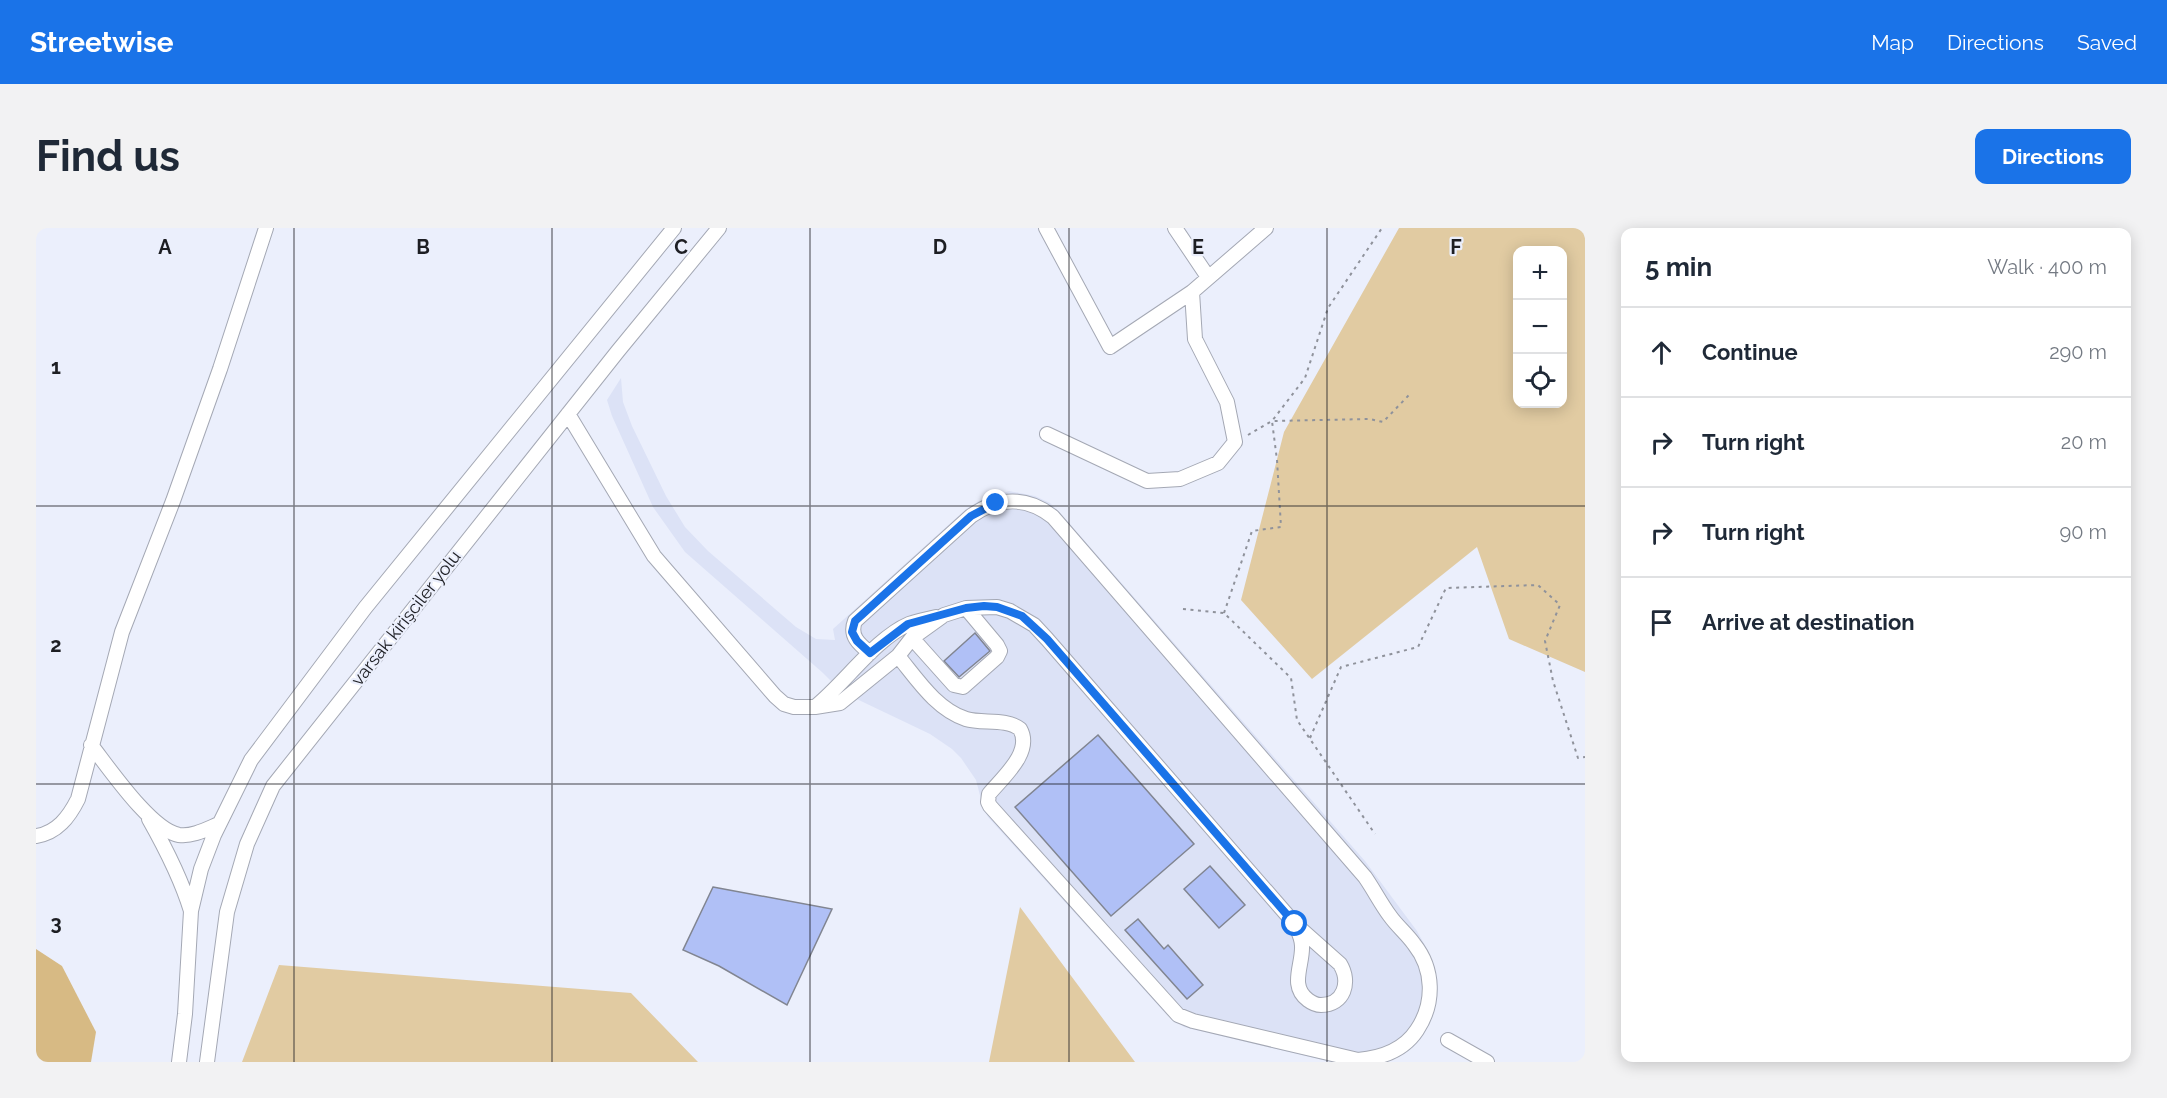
<!DOCTYPE html>
<meta charset="utf-8">
<style>
body{margin:0;font-family:Raleway,sans-serif;background:#f2f2f3;color:#1f2937}
.controls{position:absolute;right:18px;top:18px;display:grid;overflow:hidden;border-radius:12px;box-shadow:0 3px 15px #0003}
.controls button{width:54px;height:54px;display:grid;place-items:center;padding:0;border:0;border-bottom:2px solid #e0e1e3;background:#fff;color:#1f2937;font:30px sans-serif}
.stop{position:absolute;width:18px;height:18px;margin:-14px;border:4px solid #1a73e8;border-radius:50%;background:#fff}
.stop.end{background:#1a73e8;border-color:#fff;box-shadow:0 2px 6px #0008}
.list{margin:0;padding:0;list-style:none}
h2{display:flex;justify-content:space-between;align-items:center;height:78px;margin:0;padding:0 24px;font-size:26px}
h2 small{font-size:20px;font-weight:400;color:#747a83}
.list li{display:grid;grid-template-columns:39px 1fr auto;gap:18px;align-items:center;box-sizing:border-box;height:90px;padding:0 24px;border-top:2px solid #e0e1e3}
.list b{display:block;font-size:22px;white-space:nowrap}
.list em{font-size:20px;font-style:normal;color:#747a83}
.icon{flex:none;width:33px;height:33px;fill:none;stroke:currentColor;stroke-width:2;stroke-linecap:round;stroke-linejoin:round}
.map{position:relative;flex:none;width:1549px;height:834px;overflow:hidden;border-radius:12px}
header{display:flex;align-items:center;gap:36px;box-sizing:border-box;height:84px;padding:0 30px;background:#1a73e8;color:#fff}
header strong{font-size:28px}
nav{display:flex;gap:33px;margin-inline-start:auto;font-size:21px}
.intro{display:flex;align-items:center;justify-content:space-between;box-sizing:border-box;height:144px;padding:0 36px}
h1{margin:0;font-size:42px}
.button{padding:15px 27px;border-radius:12px;background:#1a73e8;color:#fff;font-size:21px;font-weight:700}
main{display:flex;gap:36px;padding:0 36px}
aside{flex:1;background:#fff;border-radius:12px;box-shadow:0 3px 15px #0003}
.map>svg:first-child{display:block}
.built{fill:#dce2f6}
.green{fill:#e1cba2;fill-rule:evenodd}
.forest{fill:#d7ba84}
.building{fill:#b0c0f6;stroke:#818591;stroke-width:1.5}
.lines{fill:none;stroke-linecap:round;stroke-linejoin:round}
.minor-casing{stroke:#a4a8b4;stroke-width:16}
.path{stroke:#8f929b;stroke-width:2;stroke-dasharray:3 4.5;stroke-linecap:butt}
.minor{stroke:#fff;stroke-width:14}
.route{stroke:#1a73e8;stroke-width:8}
.grid{fill:none;stroke:#1d1e23;stroke-width:1.5;stroke-opacity:0.55}
.labels{text-anchor:middle;stroke-width:4.5;stroke-linejoin:round;paint-order:stroke}
.street-label{font-size:18px;fill:#1d1e23;stroke:#ebeffc}
.grid-label{font-size:20px;text-anchor:middle;font-weight:bold;fill:#1d1e23;stroke:#ebeffc;stroke-width:4.5;stroke-linejoin:round;paint-order:stroke}
</style>
<header>
<strong>Streetwise</strong>
<nav><a>Map</a><a>Directions</a><a>Saved</a></nav>
</header>
<div class="intro"><h1>Find us</h1><a class="button">Directions</a></div>
<main>
<div class="map">
<svg width="1549" height="834" viewBox="0 0 1549 834">
<rect width="100%" height="100%" fill="#ebeffc"/>
<path class="built" d="M585,150L587,174L596,198L630,268L649,299L672,323L760,399L780,411L799,412L797,401L930,281L943,273L973,263L999,268L1014,275L1026,287L1329,633L1381,703L1391,721L1401,753V769L1397,783L1384,810L1374,821L1362,829L1348,834H1295L1160,802L1148,799L1131,787L952,589L947,579L940,552L925,530L916,521L894,506L806,464L787,445L649,324L617,279L576,188L571,172Z"/>
<path class="green" d="M1363,0H1549V444L1473,411L1441,319L1276,451L1205,372L1248,204ZM1526,22V176H1482V22Z
M984,679L1099,834H953Z
M243,737L595,765L662,834H206Z"/>
<path class="forest" d="M0,721L26,738L60,804L55,834H0Z"/>
<path class="building" d="M939,405L954,423L923,449L908,433Z
M1062,507L1158,616L1075,688L979,579Z
M1174,638L1209,677L1183,700L1148,661Z
M677,659L796,681L751,777L683,738L647,722Z
M1102,691L1128,721L1132,717L1167,757L1151,771L1089,702Z"/>
<g class="lines">
<g class="minor-casing">
<path id="minor" d="M1010,0L1074,119L1156,64L1230,0
M1139,0L1172,49
M532,186L618,328L739,468L748,476L758,479H779L804,475L862,428L876,410L908,387L930,380L961,379L974,383L998,397L1011,411L1259,696L1304,736C1315,754 1308,777 1285,777C1280,777 1276,775 1272,772C1253,758 1267,737 1266,718C1266,710 1262,703 1259,696
M1011,206L1111,253L1144,251L1182,235L1199,214L1191,174L1159,111L1156,64
M876,410L918,457L927,459L961,429L964,423L961,417L930,380
M834,425C823,416 813,408 819,393L935,288C962,269 991,268 1017,289L1329,649C1338,662 1345,676 1354,688C1361,698 1371,706 1378,716C1398,741 1399,775 1381,802C1368,822 1345,830 1322,832L1157,793L1142,787L954,578L952,574L953,566C967,549 997,524 984,501C970,490 946,496 930,491C900,481 881,451 862,428
M779,479C808,456 840,410 873,396C882,393 891,391 900,389
M55,517C73,540 115,602 143,607C156,609 171,601 183,596
M113,591C130,621 145,650 155,683
M0,608C21,605 33,589 42,571L86,404L137,273L184,141L230,0
M1412,812L1451,834
M143,834L149,786L155,683L165,641L178,607L215,532L329,380L638,0
M171,834L191,684L211,616L237,558L582,123L683,0"/>
</g>
<path class="path" d="M1212,207L1236,193L1269,150L1292,80L1346,0
M1147,381L1188,385L1255,450L1261,492L1339,606
M1188,385L1216,303L1245,299L1241,232L1236,193L1334,191L1347,194L1373,167
M1274,510L1305,439L1382,419L1410,360L1502,357L1524,377L1509,413L1517,453L1542,530L1549,529"/>
<use href="#minor" class="minor"/>
</g>
<g class="lines">
<path class="route" d="M960,275L935,288L819,393L816,404L821,413L834,425L872,396L930,380L948,378L961,379L986,388L1011,411L1259,696"/>
</g>
<path class="grid" d="M258,0V834M516,0V834M774,0V834M1033,0V834M1291,0V834M0,278H1549M0,556H1549"/>
<g class="labels">
<g class="street-label">
<text transform="translate(370 390) rotate(-52)" y="6">varsak kirişciler yolu</text>
</g>
</g>
<g class="grid-label">
<text x="129" y="26">A</text>
<text x="387" y="26">B</text>
<text x="645" y="26">C</text>
<text x="904" y="26">D</text>
<text x="1162" y="26">E</text>
<text x="1420" y="26">F</text>
<text x="20" y="146">1</text>
<text x="20" y="424">2</text>
<text x="20" y="702">3</text>
</g>
</svg>
<div class="controls">
<button>+</button>
<button>−</button>
<button><svg class="icon" aria-label="locate" viewBox="0 0 24 24"><circle cx="12" cy="12" r="6"/><path d="M12 2v4M12 18v4M2 12h4M18 12h4"/></svg></button>
</div>
<div class="stop" style="left:1259px;top:696px"></div>
<div class="stop end" style="left:960px;top:275px"></div>
</div>
<aside>
<h2>5 min<small>Walk · 400 m</small></h2>
<ul class="list">
<li><svg class="icon" aria-label="ahead" viewBox="0 0 24 24"><path d="M12 20V5M6 11l6-6 6 6"/></svg><div><b>Continue</b></div><em>290 m</em></li>
<li><svg class="icon" aria-label="right" viewBox="0 0 24 24"><path d="M7 20v-9h11M14 6l5 5-5 5"/></svg><div><b>Turn right</b></div><em>20 m</em></li>
<li><svg class="icon" aria-label="right" viewBox="0 0 24 24"><path d="M7 20v-9h11M14 6l5 5-5 5"/></svg><div><b>Turn right</b></div><em>90 m</em></li>
<li><svg class="icon" aria-label="arrive" viewBox="0 0 24 24"><path d="M6 21V4h12l-3 4 3 4H6"/></svg><div><b>Arrive at destination</b></div></li>
</ul>
</aside>
</main>
